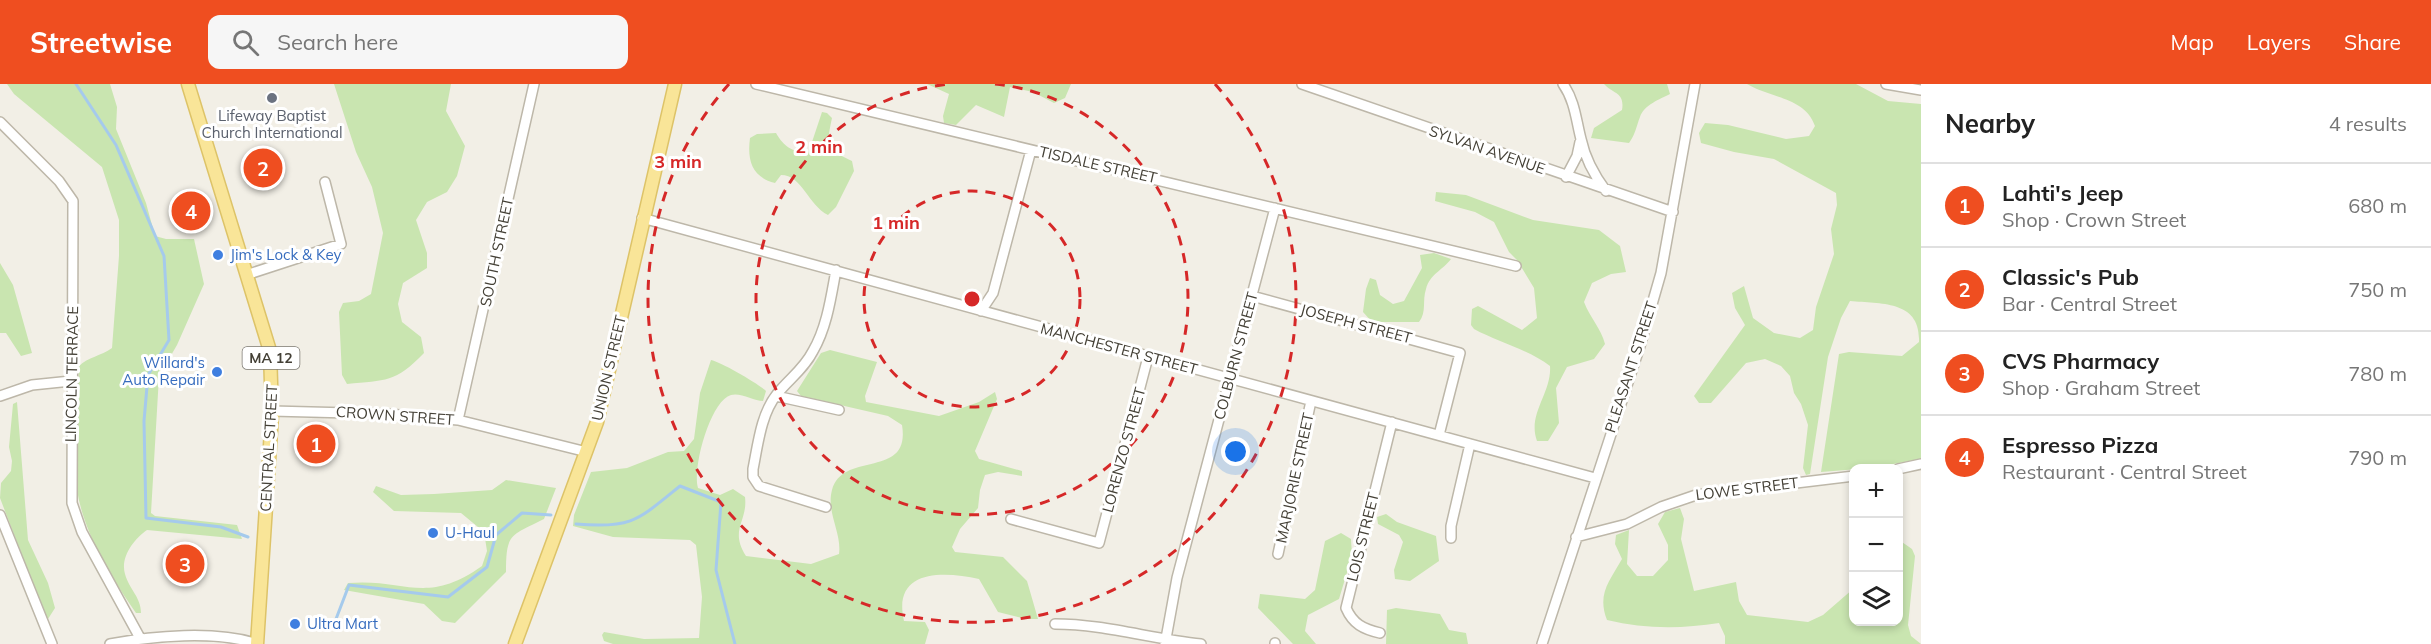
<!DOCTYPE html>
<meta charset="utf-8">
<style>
body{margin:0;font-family:Mulish,sans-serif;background:#f6f6f6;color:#222}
.controls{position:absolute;right:18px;bottom:18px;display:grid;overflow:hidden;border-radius:12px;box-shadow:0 3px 9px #0003}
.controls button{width:54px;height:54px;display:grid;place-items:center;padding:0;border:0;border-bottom:2px solid #e0e0e0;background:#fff;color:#222;font:30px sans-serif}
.you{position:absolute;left:1236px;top:368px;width:21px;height:21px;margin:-15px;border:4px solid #fff;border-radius:50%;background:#1a73e8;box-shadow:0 0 0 9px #1a73e833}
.badge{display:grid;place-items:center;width:39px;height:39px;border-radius:50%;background:#ef4e20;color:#fff;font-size:20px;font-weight:700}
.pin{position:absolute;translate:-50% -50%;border:3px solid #fff;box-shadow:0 2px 6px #0006}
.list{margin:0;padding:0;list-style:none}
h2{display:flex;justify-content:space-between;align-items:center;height:78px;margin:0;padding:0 24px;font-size:26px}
h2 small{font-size:20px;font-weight:400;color:#767676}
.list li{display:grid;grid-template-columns:39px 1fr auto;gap:18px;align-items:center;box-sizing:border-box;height:84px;padding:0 24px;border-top:2px solid #e0e0e0}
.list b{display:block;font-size:22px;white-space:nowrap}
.list p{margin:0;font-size:20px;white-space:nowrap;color:#767676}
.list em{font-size:20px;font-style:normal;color:#767676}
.icon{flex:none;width:33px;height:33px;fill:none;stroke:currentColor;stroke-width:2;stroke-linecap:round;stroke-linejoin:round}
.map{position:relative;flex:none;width:1921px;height:560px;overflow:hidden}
header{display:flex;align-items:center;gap:36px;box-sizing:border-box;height:84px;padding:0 30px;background:#ef4e20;color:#fff}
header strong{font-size:28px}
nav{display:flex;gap:33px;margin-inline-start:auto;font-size:21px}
.search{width:420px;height:54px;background:#f6f6f6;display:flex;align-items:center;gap:15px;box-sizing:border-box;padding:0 21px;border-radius:12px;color:#767676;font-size:22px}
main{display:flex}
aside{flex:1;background:#fff}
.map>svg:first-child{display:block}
.green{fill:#c9e5b0}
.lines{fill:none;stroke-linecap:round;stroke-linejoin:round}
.stream{stroke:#a5caec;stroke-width:3}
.minor-casing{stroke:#bdb7a9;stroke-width:12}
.major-casing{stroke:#ddc368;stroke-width:15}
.minor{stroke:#fff;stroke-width:9}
.major{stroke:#f9e598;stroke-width:12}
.ring{fill:none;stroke:#d62828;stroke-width:3;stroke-dasharray:10 8}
.worship-dot{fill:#6b7280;stroke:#fff;stroke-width:2}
.shop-dot{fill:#3f7fe0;stroke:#fff;stroke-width:2}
.labels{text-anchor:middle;stroke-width:6;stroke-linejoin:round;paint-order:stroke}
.shield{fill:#fff;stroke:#7c7972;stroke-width:1.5}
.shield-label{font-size:14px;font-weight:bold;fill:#444036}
.worship-label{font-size:15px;fill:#5b616d;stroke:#fff}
.street-label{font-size:15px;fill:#444036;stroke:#fff}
.shop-label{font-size:15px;fill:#366cbe;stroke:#fff;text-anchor:start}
.centre{fill:#d62828;stroke:#fff;stroke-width:3}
.ring-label{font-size:18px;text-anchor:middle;font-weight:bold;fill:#d62828;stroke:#fff;stroke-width:6;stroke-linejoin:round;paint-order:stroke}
</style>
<header>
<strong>Streetwise</strong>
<div class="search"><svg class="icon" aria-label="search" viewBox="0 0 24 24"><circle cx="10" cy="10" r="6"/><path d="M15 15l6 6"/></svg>Search here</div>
<nav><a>Map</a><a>Layers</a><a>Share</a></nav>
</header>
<main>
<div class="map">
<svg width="1921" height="560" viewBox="0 0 1921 560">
<rect width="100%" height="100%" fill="#f2efe6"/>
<path class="green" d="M7,0H110L117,23L116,45L146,119L155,152L166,155H194L204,200L177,261L159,292L151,429L155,432L237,441L242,455L147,446C134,455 120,473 125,490C129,505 141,513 141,529H136C111,493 84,450 77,406C71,366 77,323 79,282C88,273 101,272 112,264L119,172V136L102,83L14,10Z
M334,0H451L446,27L465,62L457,92L447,108L427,118L416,136L427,169V184L403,199L398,220L402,238L421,253L424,269C395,299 386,296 347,300L342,291L339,228L343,219L359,217L371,210L383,149L372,103L356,68Z
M927,0H1071L1065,14L1054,19L1033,8L1010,3L1004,33L976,21L956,41L944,39L943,32L949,10Z
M1604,0H1667L1670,10C1660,15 1644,21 1640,33C1636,43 1636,49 1629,59L1591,54L1594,44L1622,26C1625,8 1613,10 1604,0Z
M1747,0H1856L1888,17L1921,20V375L1871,384L1821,388L1839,270L1849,268L1902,272L1919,258C1921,216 1881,220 1850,217L1841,234L1828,273L1810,390L1806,391L1803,384L1808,341L1801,320L1794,309L1790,292L1781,282L1765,275L1746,279L1711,319H1699L1694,312L1745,241L1735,224L1732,209L1744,202L1753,234L1774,249L1800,254L1813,246L1816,223L1834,170L1831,145L1837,121L1836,109L1774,75L1734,68L1701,59L1699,49L1705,39L1728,41L1786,55L1809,52L1815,42C1805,13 1770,14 1747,0Z
M822,28L827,29L832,34C826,62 826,65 852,77L854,87L836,123L828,131C808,121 802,91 781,91L775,99C752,93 747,77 750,54L757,50L776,49C784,63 792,67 808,70Z
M1436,108L1466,111L1533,136L1599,146L1620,162L1626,188L1611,190L1592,199L1584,218C1590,234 1601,244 1605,260L1594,275L1567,283L1556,304L1559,339L1548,357H1537C1527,330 1552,309 1550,282C1529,266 1498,258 1474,245L1471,241L1472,225L1478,222L1522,246L1537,234L1534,204L1517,176L1509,168L1494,138L1475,128L1435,117Z
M1434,169L1451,175C1443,186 1430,190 1426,205C1422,217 1427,228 1419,238H1372L1363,228L1366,205L1370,194L1376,196L1380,211L1393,220L1404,217L1422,184L1420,171Z
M0,179L13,201L32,269L21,272L6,249H0Z
M830,266L877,278L865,312L866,318L939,332L979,318L995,308L997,315L975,367L979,375L1022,387V392L998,388L985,391L980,406L978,424L960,445L952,463L955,468L1003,473L1027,497L1038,535H1026L998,528L979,495C943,487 892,485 904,537L925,538L929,546L925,560H613L604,557L602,551L604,548L644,555L699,554L702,513L696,461L690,456L613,453L573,442L574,431L591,388L627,384L668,368L684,367L694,355L700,309L711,276C721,278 759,300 766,307L763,317C754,317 740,308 731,311C710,317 692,385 698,404L720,411L733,405L745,413C748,438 729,445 746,472L811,480L839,470C842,449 826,428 832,406C843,366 911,396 902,341L888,332L801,312L797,307L821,269Z
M17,318L28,456L48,499L55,524L48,535L43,526L0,414L1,399L11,387L12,377L9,363L13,320Z
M506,396L556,404L544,435C511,452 506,448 506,488L455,539L442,537L424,520L344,506L348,499C405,494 426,522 482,482L487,467L484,448L461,429L394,427L373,408L376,402L401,411L434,410L492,406Z
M1680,424L1684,435L1681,455L1694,507L1736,498L1739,517L1747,531L1808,538L1823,531L1853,505L1854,538H1898L1899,456L1912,465L1915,472L1908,541L1911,552L1921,560H1725V552L1719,539C1681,545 1644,545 1607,536C1597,510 1609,498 1622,475L1615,460L1616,451L1629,446L1627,480L1637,492H1653L1668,476V461L1658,440L1665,428Z
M1386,430L1397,438L1436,452L1439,477L1410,497L1395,495L1394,486L1403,458L1399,451L1378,440L1377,433Z
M1341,449L1351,455L1352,472L1339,515L1308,531L1305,547L1316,560H1293L1258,524L1260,510L1305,515L1315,506L1325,457Z
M1396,524L1440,530L1449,546L1466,549L1468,560H1386L1387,526Z"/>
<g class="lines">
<path class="stream" d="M76,0L116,61L164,172L169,256L148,291L144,337L146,434L221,443L248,453
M576,440C632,445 638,436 680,402L721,418L716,486L735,560
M336,535L349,501L448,513L487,483L496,451L522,429L551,431"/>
<g class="minor-casing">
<path id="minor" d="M756,0L1516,182
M1302,0L1673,128
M1563,0C1575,17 1576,36 1581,55C1585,74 1594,91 1606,107
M1886,0L1921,6
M0,38L59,97L73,117L72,419L82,448L140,554
M1566,93L1577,72L1580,58
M642,134L1595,394
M246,191L341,160L325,98
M1252,212L1460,269L1439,351
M981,227L993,209L1031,66
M0,312L32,301L71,297
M776,312L839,326
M272,327L388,330L458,336L587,368
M458,336L534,0
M1898,385L1921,380
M826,423L759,402L753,393V385C758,360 761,330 777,310C789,295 804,285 813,267C827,243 831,213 836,186
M0,431L52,560
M1011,435L1099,459L1148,273
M1576,453L1627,440L1661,423L1696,411L1854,392
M1451,454V442L1470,360
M1278,470L1311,317
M1055,540C1104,540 1151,555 1201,560
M1380,549C1363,545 1353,540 1346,524L1392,338
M110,560C153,552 215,546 258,560
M1165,560L1177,494L1275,124
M1275,560V559
M1542,560L1640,262L1661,189L1695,0"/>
</g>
<g class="major-casing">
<path id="major" d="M188,0L270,267L272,331L257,560
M515,560L597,338L675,0"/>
</g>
<use href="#minor" class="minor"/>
<use href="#major" class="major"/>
</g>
<g class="ring">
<circle cx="972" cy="215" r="108"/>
<path d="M995 0A216 216 0 1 1 949 0"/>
<path d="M1215 0A324 324 0 1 1 729 0"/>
</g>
<circle class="worship-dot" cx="272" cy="14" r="6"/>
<g class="shop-dot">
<circle cx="218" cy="171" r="6"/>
<circle cx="217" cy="288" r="6"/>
<circle cx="433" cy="449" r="6"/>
<circle cx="295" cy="540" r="6"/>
</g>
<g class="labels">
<rect class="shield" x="242.5" y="263" width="57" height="22" rx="4.5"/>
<g class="shield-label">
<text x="271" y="279">MA 12</text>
</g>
<g class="worship-label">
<text x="272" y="37">Lifeway Baptist<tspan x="272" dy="17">Church International</tspan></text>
</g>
<g class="street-label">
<text transform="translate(1487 66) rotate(19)" y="5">SYLVAN AVENUE</text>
<text transform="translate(1098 81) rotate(13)" y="5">TISDALE STREET</text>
<text transform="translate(497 168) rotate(-78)" y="5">SOUTH STREET</text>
<text transform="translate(1356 240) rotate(15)" y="5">JOSEPH STREET</text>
<text transform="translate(1119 265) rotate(15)" y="5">MANCHESTER STREET</text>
<text transform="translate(1236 272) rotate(-75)" y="5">COLBURN STREET</text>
<text transform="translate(1631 283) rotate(-72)" y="5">PLEASANT STREET</text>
<text transform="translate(609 284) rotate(-77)" y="5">UNION STREET</text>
<text transform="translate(72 290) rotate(-89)" y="5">LINCOLN TERRACE</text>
<text transform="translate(395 332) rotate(4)" y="5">CROWN STREET</text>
<text transform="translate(269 364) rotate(-87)" y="5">CENTRAL STREET</text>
<text transform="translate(1124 366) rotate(-75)" y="5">LORENZO STREET</text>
<text transform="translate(1295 394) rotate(-78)" y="5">MARJORIE STREET</text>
<text transform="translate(1747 405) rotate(-7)" y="5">LOWE STREET</text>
<text transform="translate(1363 453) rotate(-76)" y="5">LOIS STREET</text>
</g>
<g class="shop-label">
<text x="230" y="176">Jim's Lock &amp; Key</text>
<text x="205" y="284" text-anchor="end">Willard's<tspan x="205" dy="17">Auto Repair</tspan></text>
<text x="445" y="454">U-Haul</text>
<text x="307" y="545">Ultra Mart</text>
</g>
</g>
<circle cx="972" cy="215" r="9" class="centre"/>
<g class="ring-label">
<text x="819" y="69">2 min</text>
<text x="678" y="84">3 min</text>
<text x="896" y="145">1 min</text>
</g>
</svg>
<div class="controls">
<button>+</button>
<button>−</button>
<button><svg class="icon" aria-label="layers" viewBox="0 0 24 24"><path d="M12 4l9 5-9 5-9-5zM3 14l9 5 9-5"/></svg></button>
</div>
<div class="you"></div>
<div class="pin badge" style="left:316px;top:360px">1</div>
<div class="pin badge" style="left:263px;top:84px">2</div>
<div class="pin badge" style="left:185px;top:480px">3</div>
<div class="pin badge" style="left:191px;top:127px">4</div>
</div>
<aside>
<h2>Nearby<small>4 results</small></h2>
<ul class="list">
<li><span class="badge">1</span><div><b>Lahti's Jeep</b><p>Shop · Crown Street</p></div><em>680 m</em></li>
<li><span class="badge">2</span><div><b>Classic's Pub</b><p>Bar · Central Street</p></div><em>750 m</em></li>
<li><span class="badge">3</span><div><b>CVS Pharmacy</b><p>Shop · Graham Street</p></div><em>780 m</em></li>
<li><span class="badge">4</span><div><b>Espresso Pizza</b><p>Restaurant · Central Street</p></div><em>790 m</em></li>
</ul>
</aside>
</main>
